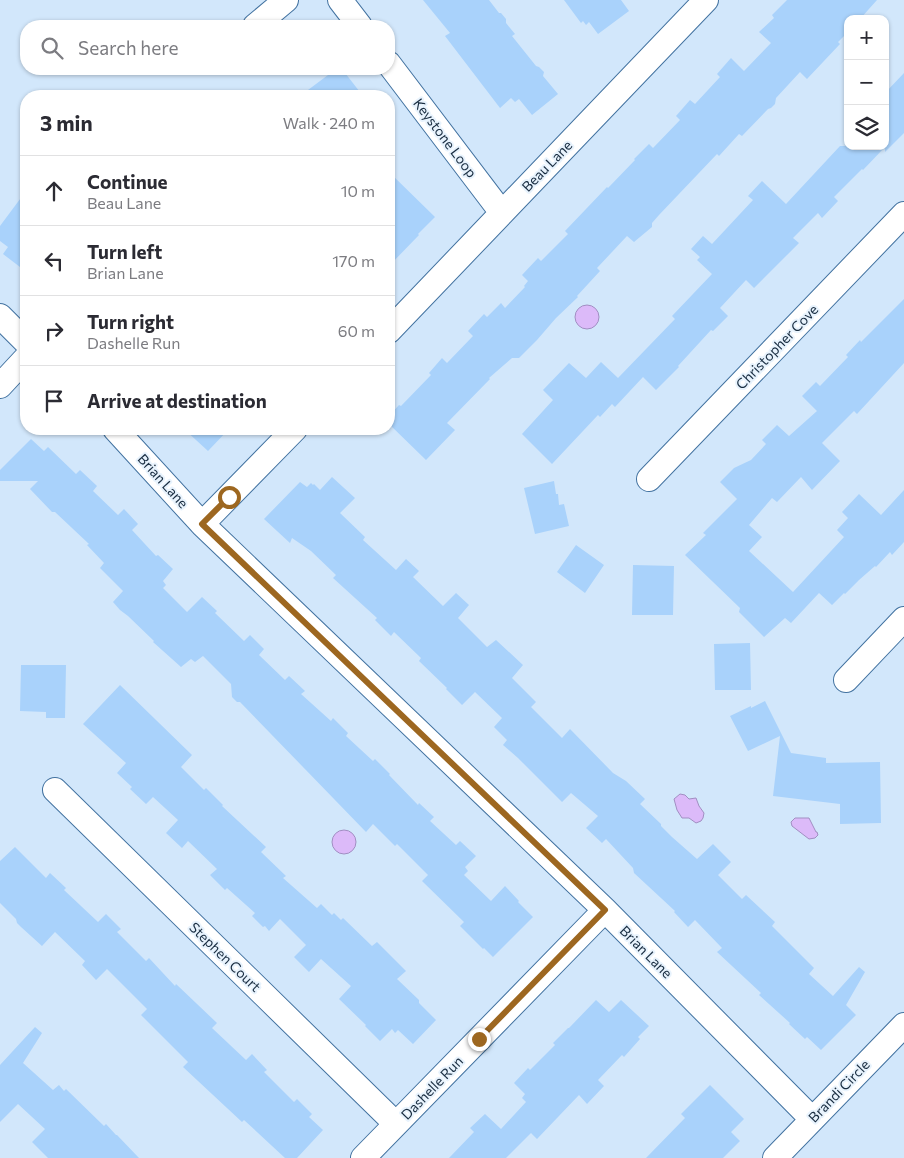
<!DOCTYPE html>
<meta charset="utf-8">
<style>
body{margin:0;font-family:Commissioner,sans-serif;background:#f7f7f7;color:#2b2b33}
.controls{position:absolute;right:15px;top:15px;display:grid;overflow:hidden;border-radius:10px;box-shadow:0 1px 4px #0004}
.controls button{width:45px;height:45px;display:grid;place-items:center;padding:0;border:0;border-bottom:1px solid #e1e1e2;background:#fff;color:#2b2b33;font:25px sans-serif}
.stop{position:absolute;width:15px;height:15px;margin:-11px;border:4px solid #9d6720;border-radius:50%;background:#fff}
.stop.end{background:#9d6720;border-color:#fff;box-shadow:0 1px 5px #0008}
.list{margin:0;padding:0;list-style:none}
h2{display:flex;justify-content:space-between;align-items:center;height:65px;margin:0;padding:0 20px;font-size:21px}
h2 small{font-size:16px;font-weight:400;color:#7c7c81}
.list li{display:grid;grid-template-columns:32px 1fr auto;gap:15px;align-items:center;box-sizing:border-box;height:70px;padding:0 20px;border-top:1px solid #e1e1e2}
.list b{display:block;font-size:19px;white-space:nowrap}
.list p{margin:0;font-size:16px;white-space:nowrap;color:#7c7c81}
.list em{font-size:16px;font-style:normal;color:#7c7c81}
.icon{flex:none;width:28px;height:28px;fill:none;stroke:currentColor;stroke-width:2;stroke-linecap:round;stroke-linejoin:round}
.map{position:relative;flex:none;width:904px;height:1158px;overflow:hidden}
.search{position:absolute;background:#fff;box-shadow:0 1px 4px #0004;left:20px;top:20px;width:375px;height:55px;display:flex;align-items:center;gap:12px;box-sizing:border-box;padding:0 18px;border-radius:20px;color:#7c7c81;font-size:19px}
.panel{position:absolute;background:#fff;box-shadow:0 1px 4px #0004;left:20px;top:90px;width:375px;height:345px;border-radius:20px}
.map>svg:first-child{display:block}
.water{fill:#dcbaf9;stroke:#a18fc2}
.building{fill:#a9d2fb}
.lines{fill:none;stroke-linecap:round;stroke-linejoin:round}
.minor-casing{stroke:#4272a0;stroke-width:26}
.minor{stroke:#fff;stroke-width:24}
.route{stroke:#9d6720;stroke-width:6}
.labels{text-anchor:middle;stroke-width:4;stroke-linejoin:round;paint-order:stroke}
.street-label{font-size:14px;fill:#182c40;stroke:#e8f3fd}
</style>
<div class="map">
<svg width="904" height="1158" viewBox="0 0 904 1158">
<rect width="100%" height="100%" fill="#d2e7fb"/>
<path class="water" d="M575 317a12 12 0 1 1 24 0a12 12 0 1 1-24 0Z
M680,794L685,795L689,799L696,798L699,806L704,813L703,818L701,821L696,823L689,818H682L677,810L674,799Z
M795,818H809L816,832H817L818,835L815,838L809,839L792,826L791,822Z
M332 842a12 12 0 1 1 24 0a12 12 0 1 1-24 0Z"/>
<path class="building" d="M423,0H489L499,13H501L506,19V23L515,34L512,36L536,66L539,67L544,72L543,76L558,94L532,115L519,99L515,102L511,98L500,108L445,36L450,33Z
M564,0H621L629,11L598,34L589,22L586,25L583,21L581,23Z
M787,0H877L860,19H848V32L838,42L840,44L807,79L800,72L776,98L775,104L771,108L768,109L742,136L739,134L719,156L717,154L659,215L652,223V227L634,242L627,236L597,268L600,271L577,296L578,297L556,318L537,340L519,358H512L489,378L490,379L447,423L455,430L426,460L389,424V416L399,405L401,406L431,375L429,373L442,358L447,363L473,336L468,331L484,314L487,317L501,303L505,308L525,287L524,286L528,281L522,275L538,258L541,261L568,234L565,231L607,187L608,188L635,160L634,159L649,144L653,148L680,120L676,116L690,100L695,104L720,77L717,74L731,58L744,71L771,43L759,32L774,18L772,15Z
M336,69H342L363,96H300Z
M904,73V133L885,152V147L863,170L862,169L834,197L838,201L822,218L818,213L793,238L799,243L754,288L746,280L720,308L728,316L713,331L711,330L678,366L679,367L656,390L643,377L615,407L612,404L600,417L598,415L552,464L522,434L553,400L543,390L569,363L586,378L601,362L618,378L675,319L672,316L712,274L697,260L700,257L691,249L703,236L712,244L753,200L748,196L762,181L786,204L840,146H885V93Z
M389,172L435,217L418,234L419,235L389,266Z
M26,191V261L25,260L20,267L3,254L8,247L0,241V226Z
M904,299V363L857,414L854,411L822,443L840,461L812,490L801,477L777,502L772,498L749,525L762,537L749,551L793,592L844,537L837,530L848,518L842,512L859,494L881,515L904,490V542L892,555L890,552L876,567L875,566L859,580L845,594L844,593L832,605L819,593L791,623L785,618L764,637L739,612L740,608L685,555L706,535L703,533L737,499L720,482L734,468L751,460L766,444L762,440L777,425L789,436L817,411L802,396L816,382L820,386L848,357L846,355L860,340L861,342Z
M184,429H229L208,451Z
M31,439L44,451L48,447L76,474L80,470L97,486L93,491L118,515L124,509L138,524L132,530L156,556L158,555L173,569L163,581L166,585L163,588L187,612L202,597L217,611L215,613L244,641L250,635L264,649L259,655L285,680L289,676L305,691L301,694L331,721L333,718L348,733L346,736L373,761L375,759L390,774L389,775L418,805L419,803L434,817L430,821L456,845L460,841L476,856L465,867L468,871L464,875L491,901L505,886L519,901L518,902L533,917L493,957L484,948L483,949L460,926L464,922L422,881L428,875L397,844L395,846L373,824L366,832L240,702H237L232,697L231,684L203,656L195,662L191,659L181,667L153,642L154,641L128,616L120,610L113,602L123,591L100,568L104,563L87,545L89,544L55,512H52L30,489L38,481H0V470Z
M332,477L355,498L340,513L365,537L363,540L396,570L406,559L419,571L413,577L443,606L456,593L469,605L458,618L487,647L496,640L523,665L512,678L536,702L531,707L562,738L570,729L613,773L626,781L645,799L640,804L661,824V826L672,837L697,859L713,844L731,862L718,875L742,899L746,895L775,922L772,926L814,968L809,974L833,996L859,967L865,972L846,1005L856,1015L821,1050L807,1037L805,1039L789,1024L790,1023L759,995L761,993L717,952L722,948L695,920L688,927L674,912L675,911L634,873L633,868L606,839L602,843L586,828L598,816L571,793L562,802L518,758L503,745L507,740L494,727L502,718L475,692L462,705L446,689L447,688L419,661L421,658L394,632L391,636L375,620L377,618L333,578L336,575L311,551L292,538L290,543L264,519L300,482L307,487L311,483L313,485L314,484L320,490Z
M554,481L556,494H558L559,505L564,504L569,526L535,534L524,488Z
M576,545L604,565L585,593L557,572Z
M633,565L674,566L673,615H632Z
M750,643L751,690H715L714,644Z
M21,665H66L65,718H46V712L20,711Z
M120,685L192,755L181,767L204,790L206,788L223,805L222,806L266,847L261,852L286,876L283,878L317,908L321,904L332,915L334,913L341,920L343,918L372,946L377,942L406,971L397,979L419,1000V1003L436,1020L413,1044L398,1030L395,1033L392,1029L380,1041L365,1026L366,1025L339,999L351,986L321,959L309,972L294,957L306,945L280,919L269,931L265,926L263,927L252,916L255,913L227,888L225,890L210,875L217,869L188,841L182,848L166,833L178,820L153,797L146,804L130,789L132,787L117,773L126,763L83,724Z
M765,701L791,753L826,758V763L880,762L881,823L840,824V804L773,796L780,736L748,751L730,716L751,706V708Z
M15,847L46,878L50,873L66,888L64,890L98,922L106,914L121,929L117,932L146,961L149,958L175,986L176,984L217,1023L212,1028L246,1060L252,1054L267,1070L264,1072L294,1102L297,1099L312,1114L309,1117L323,1130L297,1158H285L244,1120L242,1122L183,1067L188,1062L141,1015L147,1009L107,969L96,980L82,965L85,961L55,932L42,946L21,927L17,923L16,919L0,903V861Z
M596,1000L609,1012L621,1000L649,1026L638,1037L640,1039L624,1057L622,1055L598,1080L604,1086L587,1104L579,1095L537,1139L531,1133L506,1158H449L474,1132L470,1128L485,1114L501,1129L526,1102L522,1098L525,1094L514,1083L528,1068L530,1070L555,1045L553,1043L568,1028H569Z
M35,1027L42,1033L23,1063L53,1090L59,1085L64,1091L66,1089L104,1126L106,1124L116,1135H117L139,1158H48L32,1142L45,1129L18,1104L0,1122V1065Z
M710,1085L744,1119L731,1132L740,1141L723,1158H646L685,1118L681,1114Z"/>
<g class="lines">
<g class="minor-casing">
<path id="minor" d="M340,0L360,26
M255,26L286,0
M389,64L502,213
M0,316L26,342
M389,331L706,0
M0,386L26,358
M115,429L202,524L605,910L812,1119
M649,479L904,214
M202,524L295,429
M846,680L904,619
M55,790L396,1124
M363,1158L605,910
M775,1158L904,1025"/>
</g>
<use href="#minor" class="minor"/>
</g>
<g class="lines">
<path class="route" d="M229,497L202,524L605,910L479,1039"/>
</g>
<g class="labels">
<g class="street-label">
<text transform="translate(445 138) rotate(53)" y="5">Keystone Loop</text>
<text transform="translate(547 166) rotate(-46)" y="5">Beau Lane</text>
<text transform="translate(777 347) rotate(-46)" y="5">Christopher Cove</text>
<text transform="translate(163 481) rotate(48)" y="5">Brian Lane</text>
<text transform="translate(646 952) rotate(45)" y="5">Brian Lane</text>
<text transform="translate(225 957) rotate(44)" y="5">Stephen Court</text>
<text transform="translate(432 1088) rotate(-46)" y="5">Dashelle Run</text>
<text transform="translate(839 1091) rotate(-46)" y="5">Brandi Circle</text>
</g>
</g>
</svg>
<div class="controls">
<button>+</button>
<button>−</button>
<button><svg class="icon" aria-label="layers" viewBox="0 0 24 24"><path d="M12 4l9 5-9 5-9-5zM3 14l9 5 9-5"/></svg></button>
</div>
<div class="stop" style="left:229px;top:497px"></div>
<div class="stop end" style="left:479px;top:1039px"></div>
<div class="search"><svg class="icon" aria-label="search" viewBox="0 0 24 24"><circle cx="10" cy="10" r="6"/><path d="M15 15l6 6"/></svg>Search here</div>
<section class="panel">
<h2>3 min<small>Walk · 240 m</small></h2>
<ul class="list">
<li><svg class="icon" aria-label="ahead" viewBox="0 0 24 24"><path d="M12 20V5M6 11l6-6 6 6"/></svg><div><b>Continue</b><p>Beau Lane</p></div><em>10 m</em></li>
<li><svg class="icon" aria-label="left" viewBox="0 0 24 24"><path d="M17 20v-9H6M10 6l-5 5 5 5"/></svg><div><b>Turn left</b><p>Brian Lane</p></div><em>170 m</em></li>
<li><svg class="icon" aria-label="right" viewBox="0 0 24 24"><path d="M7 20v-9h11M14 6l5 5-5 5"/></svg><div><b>Turn right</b><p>Dashelle Run</p></div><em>60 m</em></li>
<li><svg class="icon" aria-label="arrive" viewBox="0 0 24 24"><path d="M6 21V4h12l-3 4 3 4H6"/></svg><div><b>Arrive at destination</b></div></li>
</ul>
</section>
</div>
